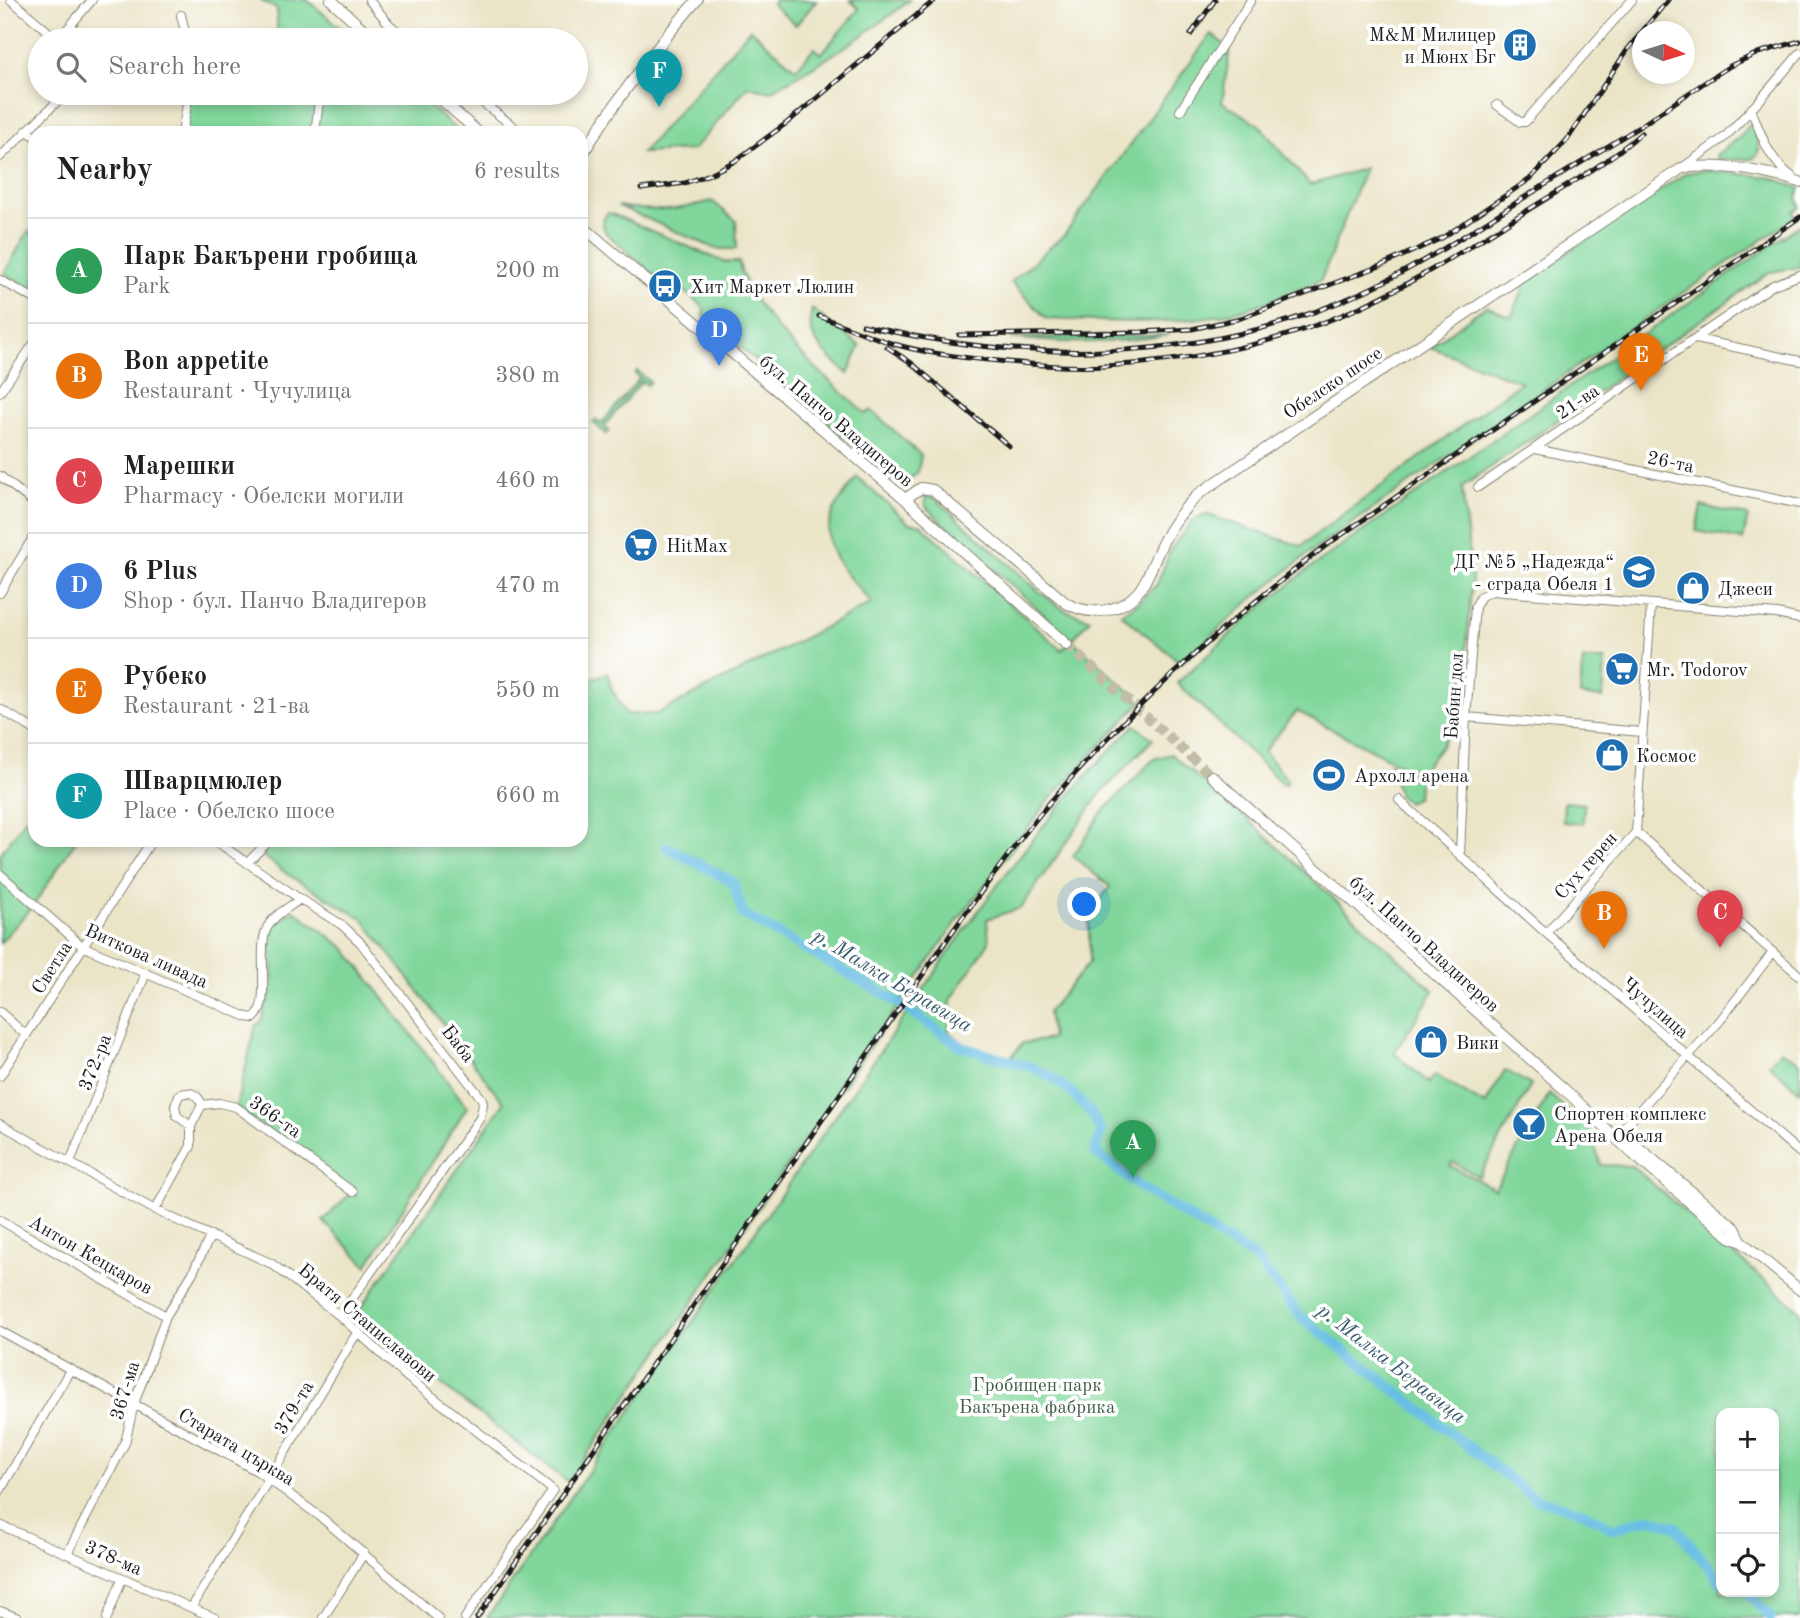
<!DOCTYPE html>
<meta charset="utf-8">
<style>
body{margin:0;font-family:"Old Standard TT",serif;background:#f2f2f2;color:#202124}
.controls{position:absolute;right:21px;bottom:21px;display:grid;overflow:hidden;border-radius:14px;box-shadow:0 4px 10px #0003}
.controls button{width:63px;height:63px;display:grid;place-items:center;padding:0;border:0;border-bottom:2px solid #e0e0e0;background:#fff;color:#202124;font:35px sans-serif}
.compass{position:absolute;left:1632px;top:21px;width:63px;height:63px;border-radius:50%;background:#fff;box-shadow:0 4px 10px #0003;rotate:94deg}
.you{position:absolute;left:1085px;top:905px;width:24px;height:24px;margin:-18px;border:5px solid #fff;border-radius:50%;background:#1a73e8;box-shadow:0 0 0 10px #1a73e833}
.badge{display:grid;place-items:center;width:46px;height:46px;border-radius:50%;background:#ea580c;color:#fff;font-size:23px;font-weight:700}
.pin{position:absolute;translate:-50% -58px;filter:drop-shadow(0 2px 4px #0008)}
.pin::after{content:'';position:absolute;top:37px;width:24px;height:21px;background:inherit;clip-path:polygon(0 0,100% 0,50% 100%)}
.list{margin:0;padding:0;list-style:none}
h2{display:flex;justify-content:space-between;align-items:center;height:91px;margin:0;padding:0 28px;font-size:30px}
h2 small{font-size:23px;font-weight:400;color:#757577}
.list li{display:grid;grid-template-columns:46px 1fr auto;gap:21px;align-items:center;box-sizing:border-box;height:105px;padding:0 28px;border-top:2px solid #e0e0e0}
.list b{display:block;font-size:26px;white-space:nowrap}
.list p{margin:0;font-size:23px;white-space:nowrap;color:#757577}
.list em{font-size:23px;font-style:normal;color:#757577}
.icon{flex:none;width:38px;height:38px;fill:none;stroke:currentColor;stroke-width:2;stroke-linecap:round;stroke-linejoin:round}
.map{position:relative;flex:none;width:1800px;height:1618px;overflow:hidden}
.search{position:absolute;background:#fff;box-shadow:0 4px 10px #0003;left:28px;top:28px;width:560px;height:77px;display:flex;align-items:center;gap:18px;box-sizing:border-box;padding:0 24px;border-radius:38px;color:#757577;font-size:26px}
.panel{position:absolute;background:#fff;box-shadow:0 4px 10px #0003;left:28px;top:126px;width:560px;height:721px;border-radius:21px}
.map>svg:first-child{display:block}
.green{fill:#81d79b;stroke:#4e7a5c;stroke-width:2;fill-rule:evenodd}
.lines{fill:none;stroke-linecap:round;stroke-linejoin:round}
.canal{stroke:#67bee4;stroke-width:10}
.tertiary-tunnel{stroke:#c2bda6;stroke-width:10;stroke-dasharray:10 5;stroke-linecap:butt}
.minor-casing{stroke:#848072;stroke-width:10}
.tertiary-casing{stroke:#848072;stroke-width:12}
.minor{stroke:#fff;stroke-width:8}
.tertiary{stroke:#fff;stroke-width:10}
.rail-casing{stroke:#1c1c1c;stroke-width:5}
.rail{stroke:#fff;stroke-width:2.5;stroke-dasharray:8;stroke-linecap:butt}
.labels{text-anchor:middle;stroke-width:7;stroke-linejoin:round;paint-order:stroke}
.poi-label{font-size:19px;fill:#1c1c1c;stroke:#fff;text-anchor:start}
.street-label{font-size:19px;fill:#1c1c1c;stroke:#fff}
.park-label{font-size:19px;fill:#3f5d48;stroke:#fff}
.water-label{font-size:21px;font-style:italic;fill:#3a5d6c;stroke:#fff}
</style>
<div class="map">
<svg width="1800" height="1618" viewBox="0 0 1800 1618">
<rect width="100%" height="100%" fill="#fff"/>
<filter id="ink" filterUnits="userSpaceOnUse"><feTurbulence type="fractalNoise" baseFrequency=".0143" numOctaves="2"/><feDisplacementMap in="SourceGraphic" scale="14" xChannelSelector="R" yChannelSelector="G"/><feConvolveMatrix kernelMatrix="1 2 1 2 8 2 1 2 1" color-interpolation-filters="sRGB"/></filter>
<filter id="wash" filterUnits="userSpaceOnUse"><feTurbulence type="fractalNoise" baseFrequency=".00686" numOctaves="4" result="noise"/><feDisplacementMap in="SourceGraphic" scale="28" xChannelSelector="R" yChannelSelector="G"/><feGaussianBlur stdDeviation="1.57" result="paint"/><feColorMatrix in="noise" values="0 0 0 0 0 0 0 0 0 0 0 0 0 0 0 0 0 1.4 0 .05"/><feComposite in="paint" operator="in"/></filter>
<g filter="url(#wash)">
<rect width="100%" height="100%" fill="#ebe5c8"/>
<path class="green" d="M260,0H307L355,40H277V9Z
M775,0H817L796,25L772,4Z
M850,0H910C866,35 819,65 770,91L748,86L693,150L642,153L750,29L796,69L814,48L821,54L859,9Z
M1211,34L1230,49L1222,102L1259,125L1310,185L1365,168L1321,280C1285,295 1247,312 1208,317C1154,325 1101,321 1047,319L1011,282L1065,234Z
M189,93H415L460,133H182Z
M1750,124L1753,126L1759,146L1758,154L1752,159L1720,160L1716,158V155L1740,137Z
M1704,170L1769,177L1800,188L1797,197L1800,207L1793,212L1796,217L1684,292L1308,554L1251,600L1181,663L1121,614L1139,602L1157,584L1171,549L1193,520L1205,514L1301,546L1521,382L1430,347L1486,306L1511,317L1528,279L1686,173Z
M712,201L736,221L737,249H716L618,206C658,212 672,212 712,201Z
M607,213L612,214L724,262H739C747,312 829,380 866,414L871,410L921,455L918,472L908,481H894L703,315L704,308L666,275L658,278L606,233L602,222Z
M1800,225V267L1770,272L1462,487L1472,579L1461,714L1458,729L1446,735C1442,751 1427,760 1420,775L1297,711L1264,751L1288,781L1284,785L1177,683L1248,618L1306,571Z
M28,231L35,235V291L4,274Z
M812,309L860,346L848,374C828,355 803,339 812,309Z
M1169,335C1116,344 1063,344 1010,338Z
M637,371L650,382L647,385L642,381L604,426L609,431L606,434L593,422L596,420L601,424L640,378L635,374Z
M857,477L909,523L920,524L1062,650L1072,640L932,513L926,507L925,496L935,498L1040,592L1064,610L1090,619L1072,640L1141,702L1050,799L958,920L568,1482L357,1320V1313L504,1103L363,919L287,874L242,840H581V682L607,673L612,690L626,714H657L872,603C849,577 814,547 835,509C840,498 850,487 857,477Z
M1701,506L1748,516L1743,540L1696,531Z
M1583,660H1605L1603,698L1580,695Z
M1135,725L1153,739L1100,794L1021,908L987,919L989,942L951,1000L949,1032L966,1045L1010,1058L1023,1043L1052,1039L1048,1012L1089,963V913L1110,887L1073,856L1101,814L1154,759L1171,754L1200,779L1207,782L1434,991L1394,1053L1429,1083L1435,1075L1485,1105L1505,1070L1531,1085L1479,1177L1453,1162L1450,1166L1495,1189L1549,1094L1589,1129L1601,1165L1632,1166L1800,1311V1618H487L968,925C1020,854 1072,786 1135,725ZM1721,1413H1774V1592H1721Z
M1389,764L1419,780L1417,797L1408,803L1399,796Z
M1564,802L1584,804L1583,823L1563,822Z
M35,806V840H76L34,905L0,943V854Z
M294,910L345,948L467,1107L367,1266L323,1221L352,1192L236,1107L256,1025L261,1022L272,986L273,960L268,940L274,925Z
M1780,1050L1800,1062V1091L1769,1064Z"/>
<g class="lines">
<path class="canal" d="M667,847L733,882L743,914L886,995L962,1047L1031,1067L1050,1076L1070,1091L1091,1113L1101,1131L1095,1152L1137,1185L1256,1259L1301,1317L1536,1499L1584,1512L1613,1529L1649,1518L1675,1526L1721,1582
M1747,1592L1771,1618"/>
</g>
</g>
<g filter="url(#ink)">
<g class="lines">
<path class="tertiary-tunnel" d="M1067,645L1212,776"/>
<g class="minor-casing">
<path id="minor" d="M11,0L58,40L92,0
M369,0L389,24L408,40
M181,15L187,40
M470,93L522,133
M1497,105L1520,122H1525L1632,0
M1751,109C1763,139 1768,160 1795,179
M1180,111L1251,0
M27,130L35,137
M182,133L189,93
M315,133L320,93
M0,157L66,93
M1682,168L1725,137L1759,101L1800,53
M0,280L35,299
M1696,339L1800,361
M0,392L35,342
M1535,449L1800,504
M0,476L35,504
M1478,487L1773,285L1800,275
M0,593L35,534
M0,709L35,730
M1466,717L1642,732
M1399,800L1546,933L1800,1153
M1636,832L1800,976
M214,840L300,899L342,925L360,942L482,1099L483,1104L480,1118L340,1316
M1460,854L1466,717L1475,607L1481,596L1492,591L1777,614L1800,619
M247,863L270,840
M0,874L82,946L247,1017L254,1018C272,1004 256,950 267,928C273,915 289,908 300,899
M1546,933L1636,832L1651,605
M0,1012L26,1035
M0,1076L152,840
M0,1124L155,1210L272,1264L340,1316L407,1377L553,1490L465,1618
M191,1126L177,1116L175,1106L179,1095C190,1090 198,1094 202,1105
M1616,1136L1718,1023L1773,952
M70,1162L146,973
M155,1210L191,1146V1126L202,1105L219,1103L236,1107L353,1192
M0,1220L166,1316
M0,1331L257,1471L322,1518L438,1618
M0,1491L70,1370
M0,1525L215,1618
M67,1554L125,1443L134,1404L166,1316L192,1274L211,1235
M192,1607L358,1331
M0,1611L18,1618
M107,1618L122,1579
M323,1618L364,1553"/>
</g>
<g class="tertiary-casing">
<path id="tertiary" d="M331,0L375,40
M434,93L479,133
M581,157C616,99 653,51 697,0
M581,225L905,499L1067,645
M905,499L921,488L933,490L1066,603C1092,618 1126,612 1143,585C1151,571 1156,555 1164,540C1173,522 1185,507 1200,493L1682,168C1721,163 1763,171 1800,182
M1212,776L1564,1089L1633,1154L1730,1237L1742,1242L1800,1290
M1621,1139L1638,1147L1735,1228L1742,1242"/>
</g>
<use href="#minor" class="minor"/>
<use href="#tertiary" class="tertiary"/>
<g class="rail-casing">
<path id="rail" d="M1191,34L1215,0
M641,189L685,183L710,174L735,161L788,122L935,0
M819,316C844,326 869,336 894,344C924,353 957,357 988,360C1027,364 1066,368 1105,366C1184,362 1269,346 1342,315C1402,290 1455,256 1509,222C1552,194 1603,167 1641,133
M863,325C1029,365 1208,364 1365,291C1417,267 1464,236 1511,206C1555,178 1599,152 1642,125C1671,105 1700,85 1730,66L1758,53L1800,41
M959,335L1142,332L1192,329L1241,318L1380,266L1442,238L1530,179L1567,140L1628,49L1668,0
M887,347L910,362L1009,446
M477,1618L955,928C986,885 1017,841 1051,801C1132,706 1226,622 1324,547L1800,217"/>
</g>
<use href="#rail" class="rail"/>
</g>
</g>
<defs>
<g id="building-disc" transform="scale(1.75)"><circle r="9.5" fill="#1f6fb2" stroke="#fff"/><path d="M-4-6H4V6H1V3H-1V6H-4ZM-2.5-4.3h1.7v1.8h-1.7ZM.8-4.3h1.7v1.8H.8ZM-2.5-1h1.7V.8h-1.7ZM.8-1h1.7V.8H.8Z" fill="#fff"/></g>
<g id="bus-disc" transform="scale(1.75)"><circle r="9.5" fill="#1f6fb2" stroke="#fff"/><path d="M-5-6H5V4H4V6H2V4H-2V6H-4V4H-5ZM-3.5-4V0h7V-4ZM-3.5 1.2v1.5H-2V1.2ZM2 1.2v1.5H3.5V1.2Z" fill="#fff"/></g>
<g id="supermarket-disc" transform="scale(1.75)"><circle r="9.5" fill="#1f6fb2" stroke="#fff"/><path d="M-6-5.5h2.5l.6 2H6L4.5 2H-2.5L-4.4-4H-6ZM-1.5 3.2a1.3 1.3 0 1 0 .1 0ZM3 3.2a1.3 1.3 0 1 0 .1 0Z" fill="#fff"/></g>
<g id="school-disc" transform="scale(1.75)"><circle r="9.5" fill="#1f6fb2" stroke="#fff"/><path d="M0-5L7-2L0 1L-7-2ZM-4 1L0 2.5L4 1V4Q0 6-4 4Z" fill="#fff"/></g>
<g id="shop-disc" transform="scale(1.75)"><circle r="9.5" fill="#1f6fb2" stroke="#fff"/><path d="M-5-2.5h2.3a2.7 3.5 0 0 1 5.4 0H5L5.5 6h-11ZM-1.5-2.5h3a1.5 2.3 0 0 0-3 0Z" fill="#fff"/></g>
<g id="stadium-disc" transform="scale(1.75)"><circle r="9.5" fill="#1f6fb2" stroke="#fff"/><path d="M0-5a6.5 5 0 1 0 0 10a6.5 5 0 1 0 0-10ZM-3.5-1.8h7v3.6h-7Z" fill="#fff"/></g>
<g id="bar-disc" transform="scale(1.75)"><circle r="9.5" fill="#1f6fb2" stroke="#fff"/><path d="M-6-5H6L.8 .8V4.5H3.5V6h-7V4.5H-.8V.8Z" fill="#fff"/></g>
</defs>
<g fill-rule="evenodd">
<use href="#building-disc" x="1520" y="45"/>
<use href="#bus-disc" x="665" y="286"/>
<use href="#supermarket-disc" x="641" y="545"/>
<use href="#school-disc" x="1639" y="572"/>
<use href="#shop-disc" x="1693" y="588"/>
<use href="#supermarket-disc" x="1622" y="669"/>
<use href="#shop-disc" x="1612" y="755"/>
<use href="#stadium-disc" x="1329" y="775"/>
<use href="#shop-disc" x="1431" y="1042"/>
<use href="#bar-disc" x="1529" y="1124"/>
</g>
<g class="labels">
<g class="poi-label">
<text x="1496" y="41" text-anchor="end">М&amp;M Mилицер<tspan x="1496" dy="22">и Мюнх Бг</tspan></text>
<text x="690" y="293">Хит Маркет Люлин</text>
<text x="666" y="552">HitMax</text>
<text x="1614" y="568" text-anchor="end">ДГ №5 „Надежда“<tspan x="1614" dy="22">- сграда Обеля 1</tspan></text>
<text x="1718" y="595">Джеси</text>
<text x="1646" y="676">Mr. Todorov</text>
<text x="1636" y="762">Космос</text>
<text x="1354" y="782">Архолл арена</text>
<text x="1456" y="1049">Вики</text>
<text x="1554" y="1120">Спортен комплекс<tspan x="1554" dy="22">Арена Обеля</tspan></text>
</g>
<g class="street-label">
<text transform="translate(1332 382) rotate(-34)" y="7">Обелско шосе</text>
<text transform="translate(1577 401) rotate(-34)" y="7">21-ва</text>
<text transform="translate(837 420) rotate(40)" y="7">бул. Панчо Владигеров</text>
<text transform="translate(1671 461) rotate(12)" y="7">26-та</text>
<text transform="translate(1453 696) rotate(-86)" y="7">Бабин дол</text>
<text transform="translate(1585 865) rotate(-48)" y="7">Сух герен</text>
<text transform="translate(1425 943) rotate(42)" y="7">бул. Панчо Владигеров</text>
<text transform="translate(147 955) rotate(24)" y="7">Виткова ливада</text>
<text transform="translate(51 967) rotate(-58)" y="7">Светла</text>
<text transform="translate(1656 1007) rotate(41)" y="7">Чучулица</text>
<text transform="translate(459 1043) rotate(52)" y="7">Баба</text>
<text transform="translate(94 1062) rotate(-68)" y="7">372-ра</text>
<text transform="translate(276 1116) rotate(35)" y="7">366-та</text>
<text transform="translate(91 1254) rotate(30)" y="7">Антон Кецкаров</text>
<text transform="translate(368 1322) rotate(40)" y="7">Братя Станиславови</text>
<text transform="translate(124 1390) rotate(-73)" y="7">367-ма</text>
<text transform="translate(293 1407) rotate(-59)" y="7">379-та</text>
<text transform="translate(237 1446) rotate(31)" y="7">Старата църква</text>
<text transform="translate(114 1557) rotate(24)" y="7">378-ма</text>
</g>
<g class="park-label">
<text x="1037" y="1391">Гробищен парк<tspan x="1037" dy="22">Бакърена фабрика</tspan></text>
</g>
<g class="water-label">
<text transform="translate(893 980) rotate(31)" y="7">р. Малка Беравица</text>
<text transform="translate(1392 1363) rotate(38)" y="7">р. Малка Беравица</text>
</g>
</g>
</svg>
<div class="controls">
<button>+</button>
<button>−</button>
<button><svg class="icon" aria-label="locate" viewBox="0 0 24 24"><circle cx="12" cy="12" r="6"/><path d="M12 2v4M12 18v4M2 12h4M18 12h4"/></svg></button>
</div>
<svg class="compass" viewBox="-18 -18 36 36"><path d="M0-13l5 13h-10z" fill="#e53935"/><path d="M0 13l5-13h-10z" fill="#757577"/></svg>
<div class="you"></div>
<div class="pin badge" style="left:1133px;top:1178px;background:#2e9e5b">A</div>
<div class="pin badge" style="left:1604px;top:949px;background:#e8710a">B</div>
<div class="pin badge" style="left:1720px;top:948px;background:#e0444e">C</div>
<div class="pin badge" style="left:719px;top:366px;background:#3f7fe0">D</div>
<div class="pin badge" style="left:1641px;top:391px;background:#e8710a">E</div>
<div class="pin badge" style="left:659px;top:107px;background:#0f9aa8">F</div>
<div class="search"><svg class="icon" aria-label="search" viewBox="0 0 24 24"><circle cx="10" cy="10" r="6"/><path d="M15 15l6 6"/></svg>Search here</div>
<section class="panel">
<h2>Nearby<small>6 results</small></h2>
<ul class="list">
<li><span class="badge" style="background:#2e9e5b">A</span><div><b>Парк Бакърени гробища</b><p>Park</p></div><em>200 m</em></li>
<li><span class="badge" style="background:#e8710a">B</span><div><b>Bon appetite</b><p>Restaurant · Чучулица</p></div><em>380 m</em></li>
<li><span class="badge" style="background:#e0444e">C</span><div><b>Марешки</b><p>Pharmacy · Обелски могили</p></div><em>460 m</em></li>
<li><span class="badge" style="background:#3f7fe0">D</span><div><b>6 Plus</b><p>Shop · бул. Панчо Владигеров</p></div><em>470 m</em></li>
<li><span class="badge" style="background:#e8710a">E</span><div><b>Рубеко</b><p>Restaurant · 21-ва</p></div><em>550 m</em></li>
<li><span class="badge" style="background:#0f9aa8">F</span><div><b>Шварцмюлер</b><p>Place · Обелско шосе</p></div><em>660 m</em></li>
</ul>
</section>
</div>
